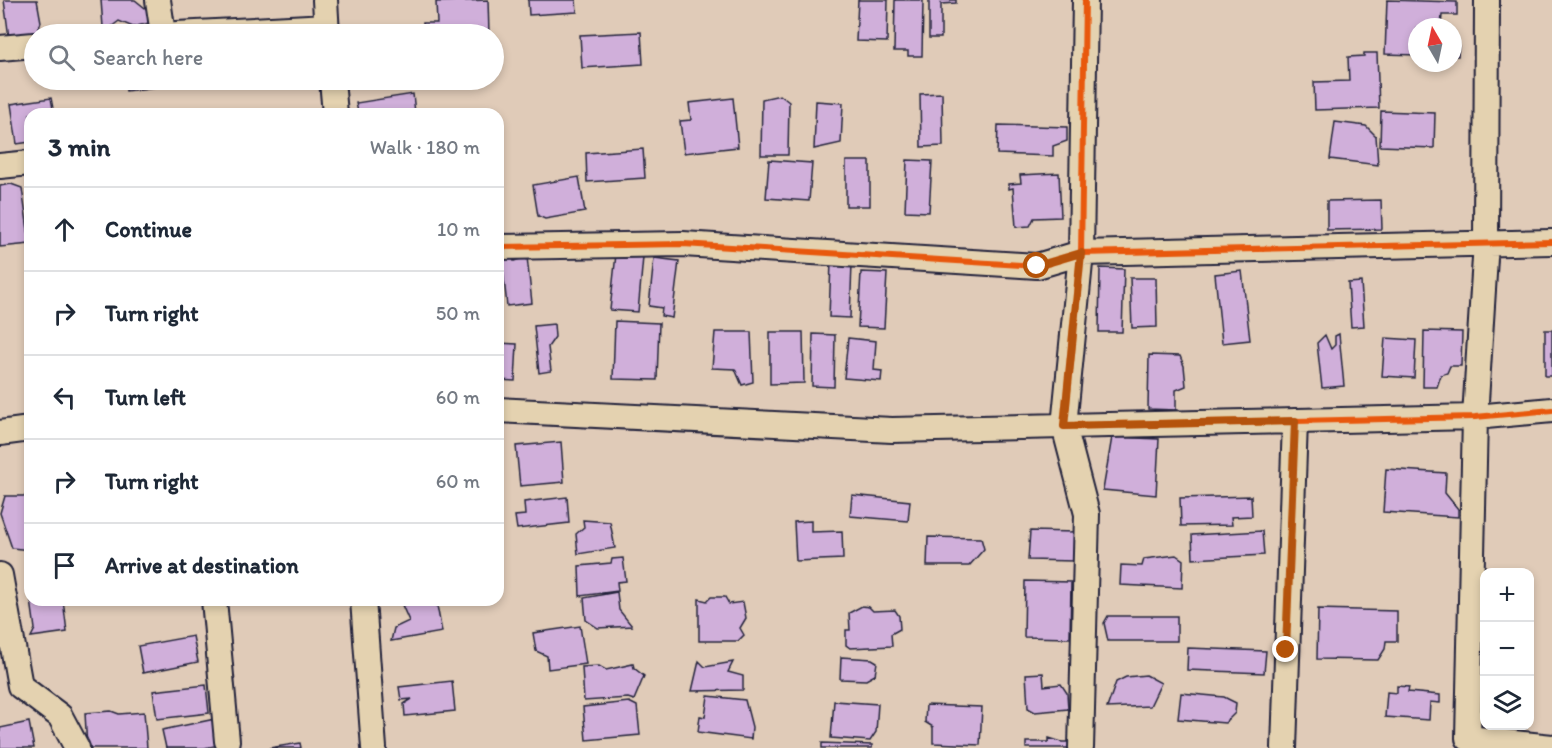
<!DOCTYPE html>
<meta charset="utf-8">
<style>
body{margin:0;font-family:Itim,sans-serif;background:#f2f2f3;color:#1f2937}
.controls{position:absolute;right:18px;bottom:18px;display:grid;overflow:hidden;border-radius:12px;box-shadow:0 3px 9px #0003}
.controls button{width:54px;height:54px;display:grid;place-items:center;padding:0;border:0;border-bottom:2px solid #e0e1e3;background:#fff;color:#1f2937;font:30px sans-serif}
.compass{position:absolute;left:1408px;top:18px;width:54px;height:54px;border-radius:50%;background:#fff;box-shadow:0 3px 9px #0003;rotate:351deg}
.stop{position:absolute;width:18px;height:18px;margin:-14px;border:4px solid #b45309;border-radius:50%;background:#fff}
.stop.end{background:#b45309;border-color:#fff;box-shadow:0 2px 6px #0008}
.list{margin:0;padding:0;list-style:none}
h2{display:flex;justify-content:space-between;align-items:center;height:78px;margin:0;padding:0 24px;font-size:26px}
h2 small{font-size:20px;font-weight:400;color:#747a83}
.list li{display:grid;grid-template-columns:39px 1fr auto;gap:18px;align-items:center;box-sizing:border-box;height:84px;padding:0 24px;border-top:2px solid #e0e1e3}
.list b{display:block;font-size:22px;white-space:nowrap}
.list em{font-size:20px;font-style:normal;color:#747a83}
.icon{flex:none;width:33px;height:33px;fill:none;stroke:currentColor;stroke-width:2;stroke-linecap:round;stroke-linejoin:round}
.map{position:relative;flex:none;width:1552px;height:748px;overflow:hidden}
.search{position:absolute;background:#fff;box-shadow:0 3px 9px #0003;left:24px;top:24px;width:480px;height:66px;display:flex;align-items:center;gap:15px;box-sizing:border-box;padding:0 21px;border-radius:33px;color:#747a83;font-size:22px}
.panel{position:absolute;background:#fff;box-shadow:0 3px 9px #0003;left:24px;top:108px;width:480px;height:498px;border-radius:18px}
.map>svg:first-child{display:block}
.building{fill:#d0afda;stroke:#22223b;stroke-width:1.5}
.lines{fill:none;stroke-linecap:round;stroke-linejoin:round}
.minor-casing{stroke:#22223b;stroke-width:28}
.minor{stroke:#e4d2b0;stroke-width:24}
.cycleway-casing{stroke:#e4d2b0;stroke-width:10}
.cycleway{stroke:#e8590c;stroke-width:6}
.route{stroke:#b45309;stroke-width:8}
</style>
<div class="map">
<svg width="1552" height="748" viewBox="0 0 1552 748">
<rect width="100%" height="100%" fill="#e0cbb8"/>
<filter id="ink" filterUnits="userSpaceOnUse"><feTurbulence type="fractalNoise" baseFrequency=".0167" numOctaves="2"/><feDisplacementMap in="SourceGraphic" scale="12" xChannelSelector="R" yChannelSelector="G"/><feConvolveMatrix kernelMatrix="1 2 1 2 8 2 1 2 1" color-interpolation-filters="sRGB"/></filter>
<g filter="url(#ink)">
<path class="building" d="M4,0H37L41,22L37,34L9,38Z
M101,0H135L150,12L149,23L133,27L119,21L111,27H103Z
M488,0L489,34H423V23H437L436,2Z
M528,0H576L577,12L529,15Z
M858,0H888L887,42L856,41Z
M895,0H923L922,56H908V51H894Z
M929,0H956V3L941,4V38H929Z
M1387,0L1457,2V15H1442L1441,27H1417V55L1385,54Z
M641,32L643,64L582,68L580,35Z
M1453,43H1459L1458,56H1453Z
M1364,53H1377L1379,108L1315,110L1314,82L1349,81L1348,57L1364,56Z
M125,80H155L156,87L126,91Z
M942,93L943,146L921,147L920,94Z
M413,94L415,113L344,114L358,112L356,103Z
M780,95L789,102L788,155H761L762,99Z
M51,98L54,114H30V142L17,144L11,104Z
M733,98L738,147L684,153L680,121L691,120L689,103Z
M816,101L843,103L841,143L814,149Z
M1381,111L1435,113L1434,148L1380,146Z
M1335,122L1366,126L1376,136L1378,165L1330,159Z
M998,125L1067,127V141L1053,146V156L997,154Z
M643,149L645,178L587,182L586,153Z
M769,160L812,163L809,201L766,198Z
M907,160L932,161L929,212L905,211Z
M846,161H870V206H846Z
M1059,173L1061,217L1034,218L1030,226L1016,227L1013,188L1009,189V184L1021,183L1020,175Z
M579,177L585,212L545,219L538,216L533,185Z
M11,184L22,188L30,244L0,247V186Z
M1381,200L1382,229L1327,230V201Z
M510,251L514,261L527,257L532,303L507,306L501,252Z
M616,254L643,257L638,312L610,310Z
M654,258L679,261L672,318L661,316L662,308L649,306Z
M831,262L852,263L850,318L829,317Z
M1100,268L1124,269L1122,332H1099Z
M1242,271L1250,340L1222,343L1215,274Z
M861,272L887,273L884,328L858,327Z
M1130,278H1156L1157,327L1132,328Z
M1361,282L1364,326L1351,327L1348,283Z
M615,321L659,323L657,380L613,379Z
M554,324L555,337L548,347L551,371L539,373L534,326Z
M1545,330H1552V376H1545Z
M1424,331L1462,332L1461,366H1450L1447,373L1441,375L1437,387H1423Z
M715,332H751L753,382L742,385L735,369L712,368Z
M770,332H803L804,383L770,384Z
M813,334L835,335L834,387L812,386Z
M1339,334L1344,386L1322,388L1317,343L1325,335L1331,349L1335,345V336Z
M848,338L876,341L874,370L882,371L881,381L844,378Z
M1385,338L1416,340L1414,378L1382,376Z
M498,343L517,344L515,381L498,380Z
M1149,355L1180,356L1184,366L1186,386L1176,390V410L1148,409Z
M1112,437L1159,439L1156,495L1103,490Z
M561,442L564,482L520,486L516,446Z
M1386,469L1446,473L1445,493L1458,509V517L1383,512Z
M852,495L910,501L908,521L850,516Z
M5,496H30V550L12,548L0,513Z
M1251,496L1252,516L1231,517L1232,525L1181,526L1180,498Z
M567,497L569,523L517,529L515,516L525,515L524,502Z
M583,520L610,522L615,548L578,554L576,534L584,527Z
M811,521V532L842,531L843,559L796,561L794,522Z
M1030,531L1076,532L1075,561L1028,560Z
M1262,531L1264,555L1193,559L1192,535Z
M928,537L981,538L984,549L969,566H927Z
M1176,555L1183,560L1182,588L1120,585L1121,565L1142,566L1144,559Z
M623,558L626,581L617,582L618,591L580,596L579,566L611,563L612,559Z
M1025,581L1071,582L1070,638L1024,637Z
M617,592L619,610L632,626L598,628L586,620L584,598Z
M711,597H725L729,604L743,602L746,618L740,628L744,635L738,641H699V599L707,601Z
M31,600H63L67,632L31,637L35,629Z
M436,600L442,632L391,641L394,628L409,621L402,605Z
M862,606L869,607L873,611L895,610L899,616L900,629L891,634L892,646L850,648L846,645V630H850L849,613Z
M1318,609L1397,611V641H1386L1385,649L1378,660L1317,659Z
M1108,616H1177V641H1108L1104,623Z
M580,626L586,664L548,669L547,656L536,651L533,633Z
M193,636L198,662L143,673L138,646Z
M1188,648L1266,651L1264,673L1187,670Z
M841,657L872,659L877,662L875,675L866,680L840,679Z
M699,661L705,667L733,662L728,672L743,676V690L692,691Z
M633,664L634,668L644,676L634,700L628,698L584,701L582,667L599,666L606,670Z
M1043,673L1044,686L1061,684L1067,693L1068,709L1035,712L1028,708L1026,674Z
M1146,675L1161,683L1150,706L1107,708L1116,682L1126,677Z
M452,681L455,711L405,716L404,704L412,699L401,700L399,687Z
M206,685L209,713L157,719L153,691Z
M1397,686L1409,687L1408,692L1440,695V703L1430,702L1429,720L1385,717L1387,692L1397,693Z
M1181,693L1224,697L1236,703L1235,713L1225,723L1178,719Z
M708,696L745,700L752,727L751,739L698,732L700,716L705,717Z
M834,701L878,704L876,732L870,741L831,738Z
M629,702L637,706L640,735L586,740L583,707Z
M926,705L982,707L980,745L933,743V727L925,722Z
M111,711L119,714L144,712L147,748H87L85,713Z
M215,719L220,745L204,748H166L162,730Z
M29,722L34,748H0V728Z
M1049,738L1062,742H1076V748H1026V742H1049Z
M300,743L301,748H269Z
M822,743L872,745V748H822Z"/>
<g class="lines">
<g class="minor-casing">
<path id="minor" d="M158,0L163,34
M325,0L327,34
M1085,0L1081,253L1064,426L1475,417L1552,410
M1487,0L1486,242L1475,417L1468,738L1552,747
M177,34L327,26
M0,48L34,45
M332,80L335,114
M0,166L30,163
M498,247L683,244L1037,266L1081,253L1552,242
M498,410L892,430L1064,426L1087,514L1081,748
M0,433L30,429
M0,575L20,686L60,716L77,748
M214,600L227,741
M363,600L374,748
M1284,748L1295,421"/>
</g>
<use href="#minor" class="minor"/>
<g class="cycleway-casing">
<path id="cycleway" d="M1085,0L1081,253L1064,426L1475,417L1552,410
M498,247L683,244L1037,266L1081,253L1552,242"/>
</g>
<use href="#cycleway" class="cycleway"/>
</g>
</g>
<g class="lines" filter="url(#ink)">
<path class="route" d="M1037,266L1081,253L1064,426L1295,421L1286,650"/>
</g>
</svg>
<div class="controls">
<button>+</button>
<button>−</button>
<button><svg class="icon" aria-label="layers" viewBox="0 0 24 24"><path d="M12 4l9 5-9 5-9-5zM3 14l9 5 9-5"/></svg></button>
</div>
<svg class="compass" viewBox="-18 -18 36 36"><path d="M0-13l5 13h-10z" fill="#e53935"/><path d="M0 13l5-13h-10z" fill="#747a83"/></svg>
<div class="stop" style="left:1037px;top:266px"></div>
<div class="stop end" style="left:1286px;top:650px"></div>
<div class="search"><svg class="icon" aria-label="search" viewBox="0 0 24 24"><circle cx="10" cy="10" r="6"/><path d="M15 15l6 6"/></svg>Search here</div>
<section class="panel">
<h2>3 min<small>Walk · 180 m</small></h2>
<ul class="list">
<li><svg class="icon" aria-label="ahead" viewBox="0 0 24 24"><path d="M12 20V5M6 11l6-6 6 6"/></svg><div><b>Continue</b></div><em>10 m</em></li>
<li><svg class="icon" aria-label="right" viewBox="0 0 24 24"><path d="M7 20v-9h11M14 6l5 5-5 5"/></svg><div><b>Turn right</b></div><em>50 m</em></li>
<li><svg class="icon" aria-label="left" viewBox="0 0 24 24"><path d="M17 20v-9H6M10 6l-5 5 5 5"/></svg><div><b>Turn left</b></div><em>60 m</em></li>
<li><svg class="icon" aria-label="right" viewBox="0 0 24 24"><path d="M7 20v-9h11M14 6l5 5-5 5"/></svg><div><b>Turn right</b></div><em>60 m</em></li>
<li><svg class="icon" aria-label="arrive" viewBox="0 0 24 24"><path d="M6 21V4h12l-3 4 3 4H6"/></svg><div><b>Arrive at destination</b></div></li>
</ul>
</section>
</div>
